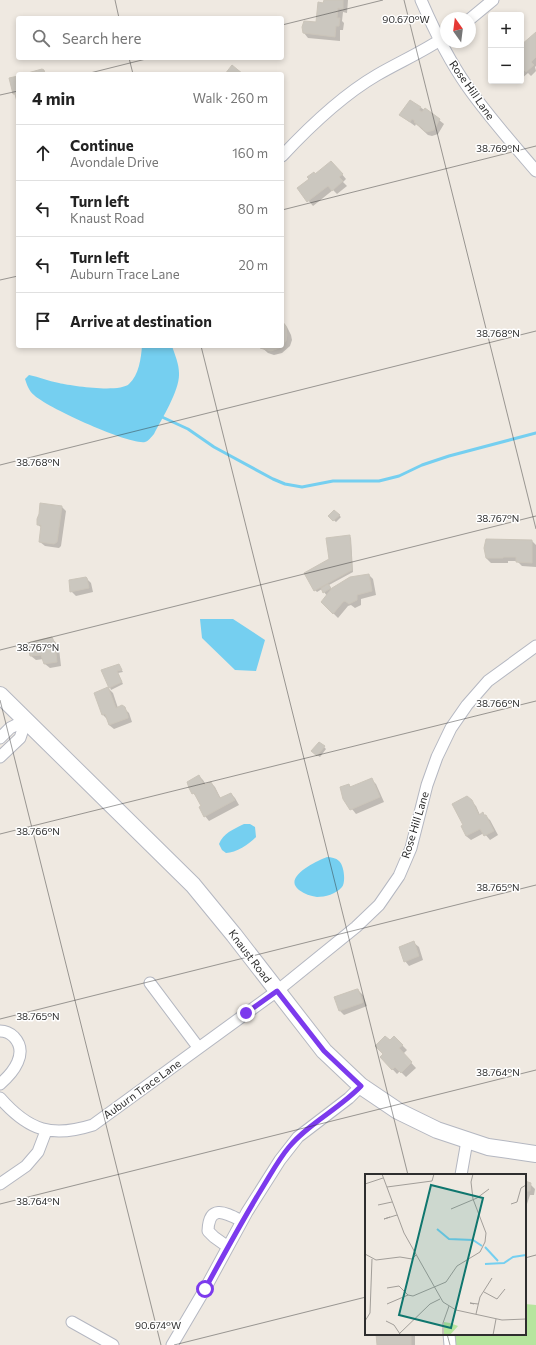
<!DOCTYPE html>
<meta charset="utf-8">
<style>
body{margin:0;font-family:Commissioner,sans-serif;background:#f2f2f2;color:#222}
.controls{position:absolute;right:12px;top:12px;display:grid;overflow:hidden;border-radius:4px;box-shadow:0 2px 6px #0003}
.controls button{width:36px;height:36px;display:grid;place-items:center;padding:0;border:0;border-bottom:1px solid #e0e0e0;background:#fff;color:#222;font:20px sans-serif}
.compass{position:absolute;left:440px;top:12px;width:36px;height:36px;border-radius:50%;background:#fff;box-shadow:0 2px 6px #0003;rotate:346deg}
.stop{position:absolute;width:12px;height:12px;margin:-9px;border:3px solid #7c3aed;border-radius:50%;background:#fff}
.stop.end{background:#7c3aed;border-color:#fff;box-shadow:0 1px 4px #0008}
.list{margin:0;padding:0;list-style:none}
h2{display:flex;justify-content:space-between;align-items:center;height:52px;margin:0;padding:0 16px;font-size:17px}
h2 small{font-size:13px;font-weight:400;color:#767676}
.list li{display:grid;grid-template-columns:26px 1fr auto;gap:12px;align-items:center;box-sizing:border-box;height:56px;padding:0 16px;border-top:1px solid #e0e0e0}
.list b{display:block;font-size:15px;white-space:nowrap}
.list p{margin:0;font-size:13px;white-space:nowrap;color:#767676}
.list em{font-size:13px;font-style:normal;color:#767676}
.icon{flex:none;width:22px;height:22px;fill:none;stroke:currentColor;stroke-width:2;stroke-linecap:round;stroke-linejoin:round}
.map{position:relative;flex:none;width:536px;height:1345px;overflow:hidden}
.search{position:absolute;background:#fff;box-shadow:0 2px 6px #0003;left:16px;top:16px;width:268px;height:44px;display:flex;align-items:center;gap:10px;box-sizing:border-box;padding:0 14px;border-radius:4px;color:#767676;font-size:15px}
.panel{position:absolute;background:#fff;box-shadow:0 2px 6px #0003;left:16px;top:72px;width:268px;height:276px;border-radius:4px}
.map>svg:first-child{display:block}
.green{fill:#b6e59e}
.water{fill:#75cff0}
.shadow{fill:#0003}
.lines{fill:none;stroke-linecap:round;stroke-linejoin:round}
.stream{stroke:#75cff0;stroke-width:3}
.building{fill:#cbc7bf;stroke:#cbc5ba}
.street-casing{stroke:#b4b7c1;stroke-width:13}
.secondary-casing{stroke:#b4b7c1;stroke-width:18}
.street{stroke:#fff;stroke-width:11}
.secondary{stroke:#fff;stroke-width:16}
.route{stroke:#7c3aed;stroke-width:5}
.ticks{fill:none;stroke:#2e2e2e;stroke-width:1;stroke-opacity:0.45}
.labels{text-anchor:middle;stroke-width:3;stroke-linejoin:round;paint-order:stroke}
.street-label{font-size:11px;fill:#2e2e2e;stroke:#fff}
.inset-river{fill:none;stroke:#75cff0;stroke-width:2}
.inset-road{fill:none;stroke:#a29e99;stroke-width:1}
.view{fill:#0f766e;fill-opacity:0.15;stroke:#0f766e;stroke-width:2}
.inset-edge{fill:none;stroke:#2e2e2e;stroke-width:2}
.ticks-label{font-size:10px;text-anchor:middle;fill:#2e2e2e;stroke:#fff;stroke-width:3;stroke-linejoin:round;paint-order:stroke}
</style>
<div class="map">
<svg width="536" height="1345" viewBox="0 0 536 1345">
<rect width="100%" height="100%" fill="#efe9e1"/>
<path class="green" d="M525,1304L536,1305V1345H455L454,1334H525Z"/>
<path class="water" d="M142,346H172C175,355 179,364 179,373C180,390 162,418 154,434C151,437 149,441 145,442C129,445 46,407 34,395C29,391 27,385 25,379L29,375C39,377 48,381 59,383C72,386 119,393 129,384C139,375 141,358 142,346Z
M200,619H233L265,640L256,671L235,670L202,638Z
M244,824H250L255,827L256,837C249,844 236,853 226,853L222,850L219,844C223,833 234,829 244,824Z
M327,857C331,857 336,858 339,861C344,865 346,882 342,887C336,894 325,897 317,897C310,896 305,894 299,890C282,877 317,861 327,857Z"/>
<path class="shadow" d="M325,0H348L347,13L343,12L342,21L344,23L343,30H340V41L308,38L304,33L317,23Z
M536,33V66L535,67L536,71L531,76L528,73L521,79V46Z
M420,107L439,120L444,124L438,134L432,136L428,135L416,124L415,126L400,115Z
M335,166L346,179L343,182L347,186L337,194L333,190L313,206L298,188L315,175Z
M282,322L287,327L291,335L292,340L290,346L282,353L274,355L268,353L260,346H282Z
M62,507L66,511L61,546L59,548L45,546L40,542L42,528L38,525Z
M334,511L341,517L336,522L329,516Z
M349,536L351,538L353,572L329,585L332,590L369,575L373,579L376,595L361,599V605L355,608L351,605L348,606L338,618L322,602L327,596L322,589L317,592L315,590L330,560Z
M532,541L536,545V567L522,566L517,561H508V563H491L486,558Z
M87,579L91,583L93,592L76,596L71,591Z
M52,638L56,643L59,649L61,666L50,668L45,664L44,659L36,660L31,656Z
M119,665L123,672L118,673L123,684L111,690L103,671Z
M108,688L113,693L118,708L122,706L129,713L132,722L114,729L109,725L107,719L103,715L98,703Z
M324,747L326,749L320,757L314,753Z
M199,776L203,780L206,785L211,783L215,787L221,799L231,794L235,798L239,805L209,821L205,816L202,806L197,797L193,793Z
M371,779L376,784L384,802L356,814L344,799L349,785L352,788Z
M467,797L476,806L480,815L483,814L490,820L498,835L490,840L484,833L471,840L466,836L464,826Z
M414,943L419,947L423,960L409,966L405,961Z
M358,990L363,995L367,1006L344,1015L340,1011L335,998Z
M394,1037L407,1050L403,1054L416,1068L406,1077L400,1071L397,1074L381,1057L384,1054Z
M525,1183L530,1184L535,1189L534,1195H530L525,1210Z
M377,1334H414L415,1335V1345H378Z"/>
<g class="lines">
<path class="stream" d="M162,417L188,429L214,447L273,479L285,484L302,487L333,481H379L399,476L422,465L449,456L536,433"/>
</g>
<path class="building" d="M324,0H343V9L338,8L337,18H340L339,26H336L335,37L303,33L302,27L304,21L316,22L318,2L323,3Z
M536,32V57L531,62L534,65L526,72L523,69L521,71V45Z
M232,65L243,74H225Z
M42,69L44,70L45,74H24Z
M18,76V102H17L15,94H13L9,78Z
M410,100L421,107L419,110L422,112L425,108L440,119L434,130L427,132L423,130V129L414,122L415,121L412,119L410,122L399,115Z
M331,161L343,174L339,177L343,181L332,191L328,186L307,202L297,188L309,179L307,177L314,172L315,174Z
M282,321L286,326L287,335L286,341L282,346L277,349L271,351L260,348L258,346H282Z
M40,503L62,506L57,542L54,544L39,542L41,525H37V519L39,514Z
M334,510L340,515L333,521L328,516Z
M350,535L352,570L314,591L304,573L329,559L326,538Z
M486,539L532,540V563L516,562V557H503V558H486L484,548Z
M369,574L372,591L357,595V600L349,604L345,601L343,602L333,614L321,602L332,588L350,577Z
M86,577L87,578L89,588L70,592L69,580Z
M328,584L331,588L323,593L321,588Z
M52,637L55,644L57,662L44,664L41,655L30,656L28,644L30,642Z
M119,664L122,670L117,671L122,682L109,688L101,670Z
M108,687L116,708L122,705L125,707L128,716V718L109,725L105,714L102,715L94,693Z
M319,742L325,746L317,756L311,751Z
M199,775L204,785L211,782L220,798L231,793L235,800L204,817L199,807L201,806L194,793L192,794L189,788L187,782Z
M372,778L380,797L350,810L343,799L340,787L349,784L350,787Z
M467,796L472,800L479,815L483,812L484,815H486L494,831L484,836L480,829L466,836L461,826L463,825L452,804Z
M414,941L419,956L404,962L399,947Z
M357,989H358L363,1002L362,1003L339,1011L334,997Z
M385,1036L390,1040L394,1036L403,1045L399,1048L412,1062L401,1073L395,1067L392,1070L380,1057L383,1054L375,1046Z
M525,1181L531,1183L530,1191H525V1192Z
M376,1334H411V1345H377Z"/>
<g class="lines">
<g class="street-casing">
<path id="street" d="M421,0C434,30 448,59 467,86C488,116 512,143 536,171
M470,19L493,0
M282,156C310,126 341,96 377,75C399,62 425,51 446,36
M0,738L10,728L26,720
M0,757L20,738L26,720
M150,983L198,1047
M0,1031C6,1031 10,1033 14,1037C29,1053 13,1073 0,1084
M0,1098C29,1131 52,1138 93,1125L277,991L356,927L379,905L399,876L411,848L427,785L437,757L451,728L467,705L488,681L536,646
M461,1175L467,1141
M0,1184L26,1166L38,1152L46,1131
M228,1247L214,1237L208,1231C209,1203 226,1213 242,1221
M72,1322L113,1345
M449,1334L450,1345
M172,1345L205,1289L247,1212L280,1160L298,1137L349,1098L361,1086"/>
</g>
<g class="secondary-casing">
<path id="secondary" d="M0,695L193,885L234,935L324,1051L361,1086L398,1111L437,1130L488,1147L536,1154"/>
</g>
<use href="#street" class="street"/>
<use href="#secondary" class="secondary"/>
</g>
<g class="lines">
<path class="route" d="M205,1289C224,1254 243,1219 264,1185C272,1172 279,1159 289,1147C309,1123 339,1109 361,1086L324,1051L277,991L246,1013"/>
</g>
<path class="ticks" d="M115,0L119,18M404,0L536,529M282,25L383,0M129,58L133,74M86,74L150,58M0,95L18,91M282,210L536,146M0,280L18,276M201,346L408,1175M0,465L536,331M0,650L536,516M0,700L161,1345M0,834L536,701M0,1019L536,885M0,1204L536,1070M525,1258L536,1255M447,1334L450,1345M174,1345L366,1297"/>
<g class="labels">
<g class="street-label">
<text transform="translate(472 90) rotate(55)" y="4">Rose Hill Lane</text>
<text transform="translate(415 825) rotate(-73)" y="4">Rose Hill Lane</text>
<text transform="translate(250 956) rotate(53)" y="4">Knaust Road</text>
<text transform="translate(142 1089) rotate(-36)" y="4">Auburn Trace Lane</text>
</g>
</g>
<g transform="translate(365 1174)">
<rect width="161" height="161" fill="#efe9e1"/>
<path d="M79,148L85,149L93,152L85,161H79Z" fill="#b6e59e"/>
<path class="inset-river" d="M72,55L84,65L108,66L117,72M120,73L133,87M120,90L139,89L148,83L161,81"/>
<path class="inset-road" d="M17,0L39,59L78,128L91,136L137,146L161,145M0,10L18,4M22,13L67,7L69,0M146,30L152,28L156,14L161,11M13,31L27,28M86,35L112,24L124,15M25,43L19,45L32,41M0,80L11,86L35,83L47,85L51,81M22,114L34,112L43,121L48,122L81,108L92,92L115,78L120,68L121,59L108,25L106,8L108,0M119,118L132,125L140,115M22,130L43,121M109,130L105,129L113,130M111,140L115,123L127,104M0,147L5,139L7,85M21,147L29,151L35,160M33,161L65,130L75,125M78,161V149L84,132M128,161L131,145"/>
<path class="view" d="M66,11L118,24L86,154L34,141Z"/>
<rect width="161" height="161" class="inset-edge"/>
</g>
<g class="ticks-label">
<text x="406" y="23">90.670°W</text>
<text x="498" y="152">38.769°N</text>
<text x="498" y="337">38.768°N</text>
<text x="38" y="466">38.768°N</text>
<text x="498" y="522">38.767°N</text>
<text x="38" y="651">38.767°N</text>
<text x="498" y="707">38.766°N</text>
<text x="38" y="835">38.766°N</text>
<text x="498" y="891">38.765°N</text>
<text x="38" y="1020">38.765°N</text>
<text x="498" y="1076">38.764°N</text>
<text x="38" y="1205">38.764°N</text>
<text x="158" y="1329">90.674°W</text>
</g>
</svg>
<div class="controls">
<button>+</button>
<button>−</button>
</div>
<svg class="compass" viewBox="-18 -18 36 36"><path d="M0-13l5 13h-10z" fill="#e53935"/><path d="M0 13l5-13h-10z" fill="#767676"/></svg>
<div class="stop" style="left:205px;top:1289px"></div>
<div class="stop end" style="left:246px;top:1013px"></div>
<div class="search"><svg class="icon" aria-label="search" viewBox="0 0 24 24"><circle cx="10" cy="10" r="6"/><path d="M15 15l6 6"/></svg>Search here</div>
<section class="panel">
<h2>4 min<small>Walk · 260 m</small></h2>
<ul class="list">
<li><svg class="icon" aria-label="ahead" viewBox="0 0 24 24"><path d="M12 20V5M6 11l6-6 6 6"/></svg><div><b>Continue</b><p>Avondale Drive</p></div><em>160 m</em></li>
<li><svg class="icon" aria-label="left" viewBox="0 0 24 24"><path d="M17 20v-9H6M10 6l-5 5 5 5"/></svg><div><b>Turn left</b><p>Knaust Road</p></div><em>80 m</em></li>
<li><svg class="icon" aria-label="left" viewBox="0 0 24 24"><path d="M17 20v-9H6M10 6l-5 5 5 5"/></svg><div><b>Turn left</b><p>Auburn Trace Lane</p></div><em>20 m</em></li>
<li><svg class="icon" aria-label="arrive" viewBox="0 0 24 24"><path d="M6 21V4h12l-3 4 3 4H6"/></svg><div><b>Arrive at destination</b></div></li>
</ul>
</section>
</div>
